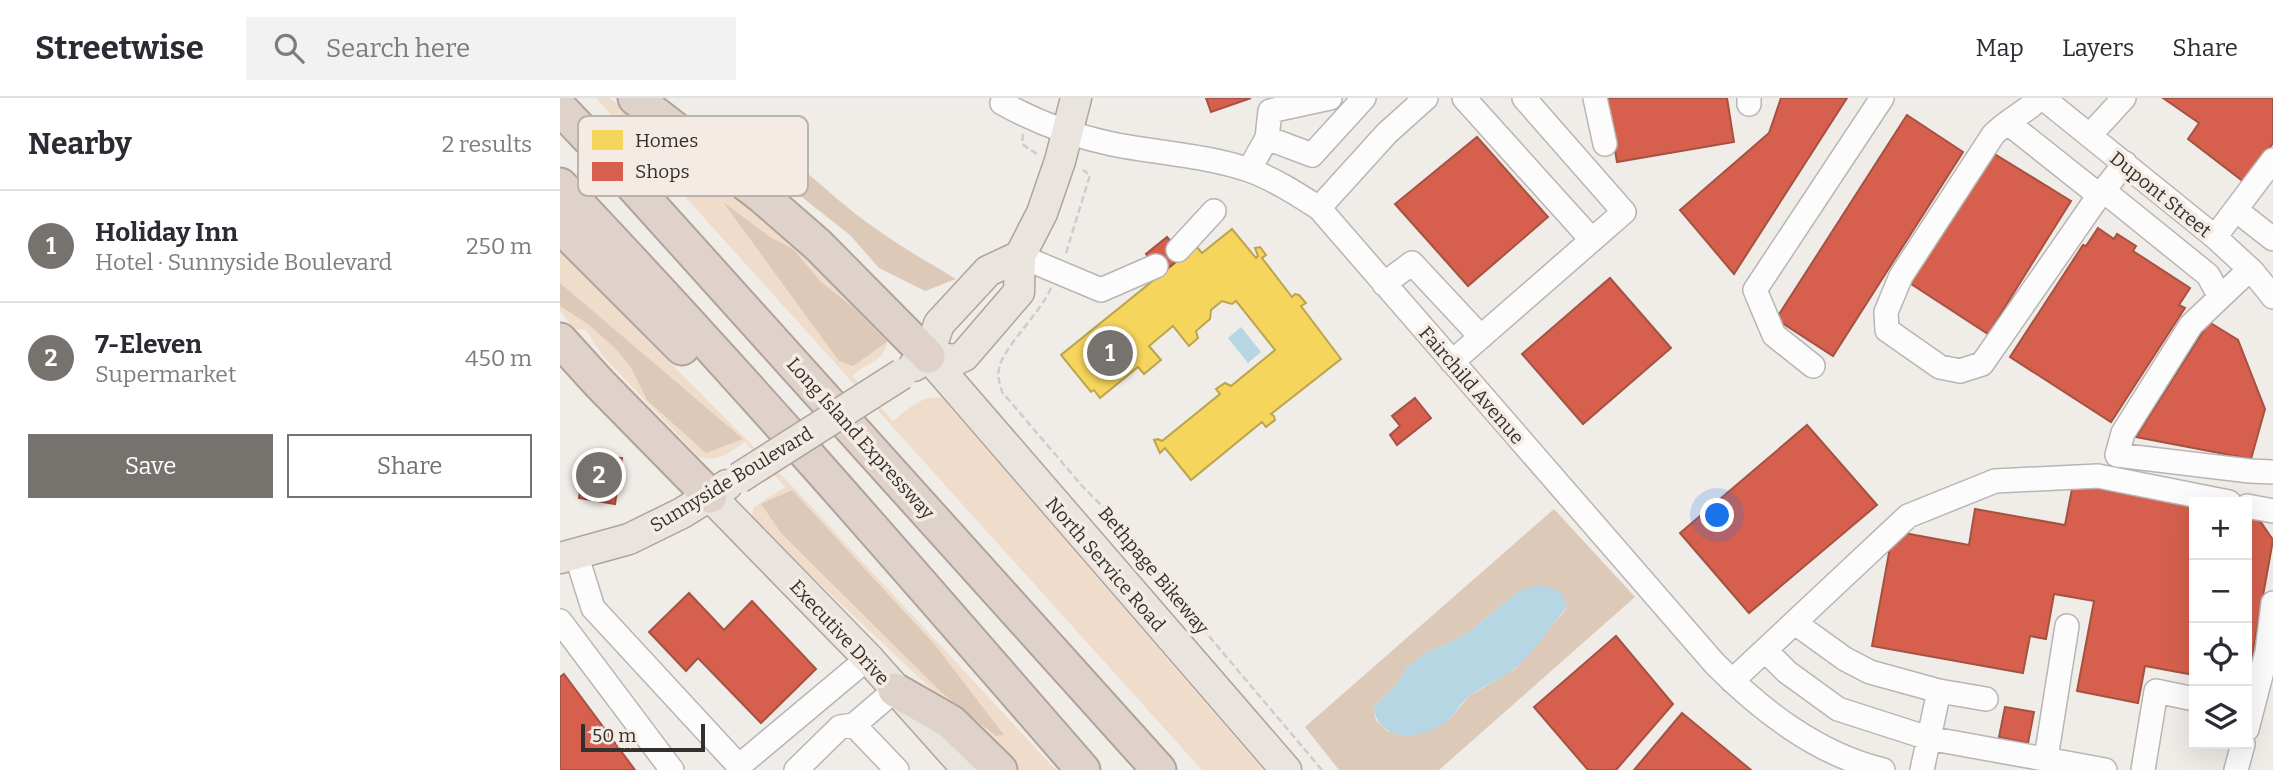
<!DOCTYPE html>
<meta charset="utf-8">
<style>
body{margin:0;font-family:Bitter,serif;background:#f2f2f3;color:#2b2b33}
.controls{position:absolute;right:21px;bottom:21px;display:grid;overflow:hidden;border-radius:0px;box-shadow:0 7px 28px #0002}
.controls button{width:63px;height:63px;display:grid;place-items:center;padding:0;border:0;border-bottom:2px solid #e1e1e2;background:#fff;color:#2b2b33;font:35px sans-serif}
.scale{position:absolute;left:21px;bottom:18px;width:124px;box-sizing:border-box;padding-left:7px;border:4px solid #34302d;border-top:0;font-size:19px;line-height:24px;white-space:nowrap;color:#34302d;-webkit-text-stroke:5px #f4ebe4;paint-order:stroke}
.you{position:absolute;left:1158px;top:418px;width:24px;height:24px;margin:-18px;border:5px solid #fff;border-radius:50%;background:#1a73e8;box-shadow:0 0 0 10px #1a73e833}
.badge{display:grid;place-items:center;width:46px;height:46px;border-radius:50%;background:#76726e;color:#fff;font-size:23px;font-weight:700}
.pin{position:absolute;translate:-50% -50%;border:4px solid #fff;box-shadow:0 2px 7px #0006}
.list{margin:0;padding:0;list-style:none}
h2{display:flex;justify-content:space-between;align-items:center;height:91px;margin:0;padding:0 28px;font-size:30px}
h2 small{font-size:23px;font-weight:400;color:#7c7c81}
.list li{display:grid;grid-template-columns:46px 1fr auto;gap:21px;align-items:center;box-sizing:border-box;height:112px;padding:0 28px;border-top:2px solid #e1e1e2}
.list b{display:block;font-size:26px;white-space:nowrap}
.list p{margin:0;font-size:23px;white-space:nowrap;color:#7c7c81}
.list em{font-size:23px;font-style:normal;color:#7c7c81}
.actions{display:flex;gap:14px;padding:21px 28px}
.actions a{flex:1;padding:16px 0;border:2px solid #76726e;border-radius:0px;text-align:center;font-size:24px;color:#76726e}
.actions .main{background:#76726e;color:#fff}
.icon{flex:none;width:38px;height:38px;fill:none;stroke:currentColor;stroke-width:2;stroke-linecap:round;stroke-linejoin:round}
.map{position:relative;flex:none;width:1713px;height:672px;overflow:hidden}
header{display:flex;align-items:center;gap:42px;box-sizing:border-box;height:98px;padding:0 35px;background:#fff;border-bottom:2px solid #e1e1e2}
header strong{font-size:33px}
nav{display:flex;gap:38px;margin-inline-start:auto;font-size:24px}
.search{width:490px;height:63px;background:#f2f2f3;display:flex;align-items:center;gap:18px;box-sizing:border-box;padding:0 24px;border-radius:0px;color:#7c7c81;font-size:26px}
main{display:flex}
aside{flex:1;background:#fff}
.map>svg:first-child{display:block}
.green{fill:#efdccb}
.forest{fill:#ddc9b8;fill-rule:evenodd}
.water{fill:#b7d6e3}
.homes{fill:#f6d55c;stroke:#bca44e;stroke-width:2}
.shops{fill:#d6604d;stroke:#a55243;stroke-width:2}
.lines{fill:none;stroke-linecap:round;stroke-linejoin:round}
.minor-casing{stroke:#b8b5b2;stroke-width:26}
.major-casing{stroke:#b1a399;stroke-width:33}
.highway-casing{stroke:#b1a399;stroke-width:37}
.path{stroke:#cfcdcc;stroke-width:2.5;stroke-dasharray:7 3.5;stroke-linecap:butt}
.minor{stroke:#fdfcfc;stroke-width:23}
.major{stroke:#eae4df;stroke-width:30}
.highway{stroke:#ded2ca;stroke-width:33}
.major-bridge-casing{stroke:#b1a399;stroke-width:33;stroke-linecap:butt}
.major-bridge{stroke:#eae4df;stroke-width:30}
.labels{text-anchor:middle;stroke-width:7;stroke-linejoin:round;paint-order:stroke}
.street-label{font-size:19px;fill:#34302d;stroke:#f4ebe4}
.key{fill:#f4ebe4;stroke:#bab3ad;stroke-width:2}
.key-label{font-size:19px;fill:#34302d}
</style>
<header>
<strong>Streetwise</strong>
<div class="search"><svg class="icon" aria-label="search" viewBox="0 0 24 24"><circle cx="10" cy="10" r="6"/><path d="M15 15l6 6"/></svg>Search here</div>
<nav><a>Map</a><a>Layers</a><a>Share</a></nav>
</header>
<main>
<aside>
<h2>Nearby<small>2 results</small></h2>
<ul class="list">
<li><span class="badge">1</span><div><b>Holiday Inn</b><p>Hotel · Sunnyside Boulevard</p></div><em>250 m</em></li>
<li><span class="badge">2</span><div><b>7-Eleven</b><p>Supermarket</p></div><em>450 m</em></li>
</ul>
<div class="actions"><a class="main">Save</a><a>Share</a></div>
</aside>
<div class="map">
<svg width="1713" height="672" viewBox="0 0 1713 672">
<rect width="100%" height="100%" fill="#f0ece8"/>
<path class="green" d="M36,0H49L183,102L326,232C334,260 310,262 292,278L333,323C349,311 361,297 382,300L703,672H642Z
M0,153L234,390L496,672H457L191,421L194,409L225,389L185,344C168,354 159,366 138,358L42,257L26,232L14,231L0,213Z"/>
<path class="forest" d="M155,24C214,35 254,85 301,120C331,143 364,162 396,181L365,193L319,170L290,137L159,34Z
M163,104L210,139L233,151L261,184L294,210L327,244L293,268L279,263Z
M0,185L183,341L146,355L87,302L70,268L57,252L28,226L0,208Z
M232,392L375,547L444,637L436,638L381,594L222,436L201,406Z
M994,411L1075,499L879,672H779L745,629ZM959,493L1007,510L955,571L909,598L889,622L843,637L827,633L816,622L813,609L835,588L847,569L868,553L889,545L910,533Z"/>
<path class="water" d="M681,229L701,254L688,265L668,240Z
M973,488H986L1002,495L1007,509C989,529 975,555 954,571C940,582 921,588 907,600C899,607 894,618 886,624C861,642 820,646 813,609L835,588L847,569L868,553L889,545L910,533L959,493Z"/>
<path class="homes" d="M672,131L696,160L698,158L695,150L700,149L706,157L702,160L732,199L735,196L739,197L746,205L741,208L781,261L711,316L714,318L715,322L706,329L702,324L631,382L605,350L600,355L594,342L598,341L602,343L660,296L656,291L665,285L671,288L715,252L676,203L672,206L662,203L651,212L650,221L636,233L638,240L629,248L613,228L589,248L601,262L584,276L578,269L540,300L534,292L531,294L501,257L636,148L642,155Z"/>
<path class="shops" d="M646,0H691L651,14Z
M1046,0H1167L1174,44L1057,64Z
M1221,0H1287L1174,176L1120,112L1209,35Z
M1603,0H1713V45L1684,84L1628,41L1639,25Z
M1347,17L1403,54L1273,258L1216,221Z
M917,39L988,119L908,188L835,106Z
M1428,52L1511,103L1428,236L1345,182Z
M1538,130L1554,141L1557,136L1576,148L1573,153L1630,190L1619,207L1625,210L1551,324L1450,259L1523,147L1526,148Z
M607,139L623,158L602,175L586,156Z
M1050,180L1111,250L1023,326L962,256Z
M1649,224L1678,242L1705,311L1691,361L1576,339Z
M855,300L871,320L837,347L830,337L840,328L832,318Z
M1247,327L1317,407L1189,515L1120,435Z
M26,355L62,360L55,406L19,400L20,392L17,388L21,366L24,363Z
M1513,386L1634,408V577L1585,568L1578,605L1517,593L1534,503L1494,496L1486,541L1470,538L1463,575L1312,548L1333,433L1409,447L1415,411L1505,427Z
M1687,418L1698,420L1713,442L1687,586Z
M129,495L164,532L192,503L256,571L201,625L138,560L126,573L89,534Z
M1056,538L1113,606L1056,672H1028L974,609Z
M4,576L75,672H0V579Z
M1445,609L1474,614L1468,645L1439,639Z
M1122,615L1191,672H1074Z"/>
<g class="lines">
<g class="minor-casing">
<path id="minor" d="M904,0L1032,142
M1035,0L1045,46
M1480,0C1465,15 1447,22 1433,37L1341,178L1326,214L1327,232L1380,269L1400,273L1422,266L1533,106L1565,65
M1483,0L1655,139L1693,174L1713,199
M442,5C476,24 514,38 552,46C597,55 645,57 689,72C714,81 737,96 759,110L1155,566C1202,613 1257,656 1323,672
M1189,6V0
M1448,25L1540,98
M1530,37L1564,0
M707,40L752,57L804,0
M689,72L707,40L710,13L770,0
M1544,93L1648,177L1660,199
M759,110L827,35L866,0
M1676,112L1713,141
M1655,139L1713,62
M618,152L654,113
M460,158L541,192L596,168
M1690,171L1631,227L1563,335L1557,357L1690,373L1713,374
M824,186L852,165L921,239
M892,264L1064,114L964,0
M1253,268L1214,237L1195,192L1322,0
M1687,408L1713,413
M16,456L33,510L179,668L308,560
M0,523L112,672
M1235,525L1285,561L1310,574L1379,593L1362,672
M1206,553L1227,574L1278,611L1368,640L1545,672
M1172,583L1348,418L1435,383L1538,378L1669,404
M335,592L294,627L337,672
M1379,593L1426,601
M1687,631L1707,554L1713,505
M1486,660L1507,528
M236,672L280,629L294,627
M1583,672L1596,593L1634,601
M1676,672L1683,646"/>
</g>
<g class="major-casing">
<path id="major" d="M368,258L726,672
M368,258L395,262L404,258L459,194L460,158L482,115L500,63L516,0
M354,268L368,258L379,226L428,173L460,158
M150,398L308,560L408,672
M0,460L69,441L122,415L167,387"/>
</g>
<g class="highway-casing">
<path id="highway" d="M75,0L203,99L258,147L368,258
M0,10L56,69L599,672
M0,87C180,276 351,474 523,672
M0,128L122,250
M0,242L40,286L150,398
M335,592L391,624L440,672"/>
</g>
<path class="path" d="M463,36L462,46L477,56
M506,155L530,77L523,72
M491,190C480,216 442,250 439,271C437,279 440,286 442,294L523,389L571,437L610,492L762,672"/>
<use href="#minor" class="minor"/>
<use href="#major" class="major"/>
<use href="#highway" class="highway"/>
<g class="major-bridge-casing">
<path id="major-bridge" d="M179,380L342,276"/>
</g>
<use href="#major-bridge" class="major-bridge"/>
</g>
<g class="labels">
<g class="street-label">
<text transform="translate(1601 96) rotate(39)" y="7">Dupont Street</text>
<text transform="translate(912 287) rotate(49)" y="7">Fairchild Avenue</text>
<text transform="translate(301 340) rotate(48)" y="7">Long Island Expressway</text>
<text transform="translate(171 381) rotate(-31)" y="7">Sunnyside Boulevard</text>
<text transform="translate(546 466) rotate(49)" y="7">North Service Road</text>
<text transform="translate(594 472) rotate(50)" y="7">Bethpage Bikeway</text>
<text transform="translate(280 534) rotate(47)" y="7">Executive Drive</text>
</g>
</g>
<rect x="18" y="18" width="230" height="80" rx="10" class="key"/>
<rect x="32" y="32" width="31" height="20" fill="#f6d55c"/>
<rect x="32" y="64" width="31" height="19" fill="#d6604d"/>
<g class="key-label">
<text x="75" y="49">Homes</text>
<text x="75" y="80">Shops</text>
</g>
</svg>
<div class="controls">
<button>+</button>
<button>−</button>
<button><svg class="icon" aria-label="locate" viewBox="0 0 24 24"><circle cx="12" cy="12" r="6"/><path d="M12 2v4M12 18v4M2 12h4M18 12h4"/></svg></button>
<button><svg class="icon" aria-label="layers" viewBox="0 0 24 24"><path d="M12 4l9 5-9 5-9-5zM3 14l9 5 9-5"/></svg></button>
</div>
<div class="scale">50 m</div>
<div class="you"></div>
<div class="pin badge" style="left:550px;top:255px">1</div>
<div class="pin badge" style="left:39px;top:377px">2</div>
</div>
</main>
